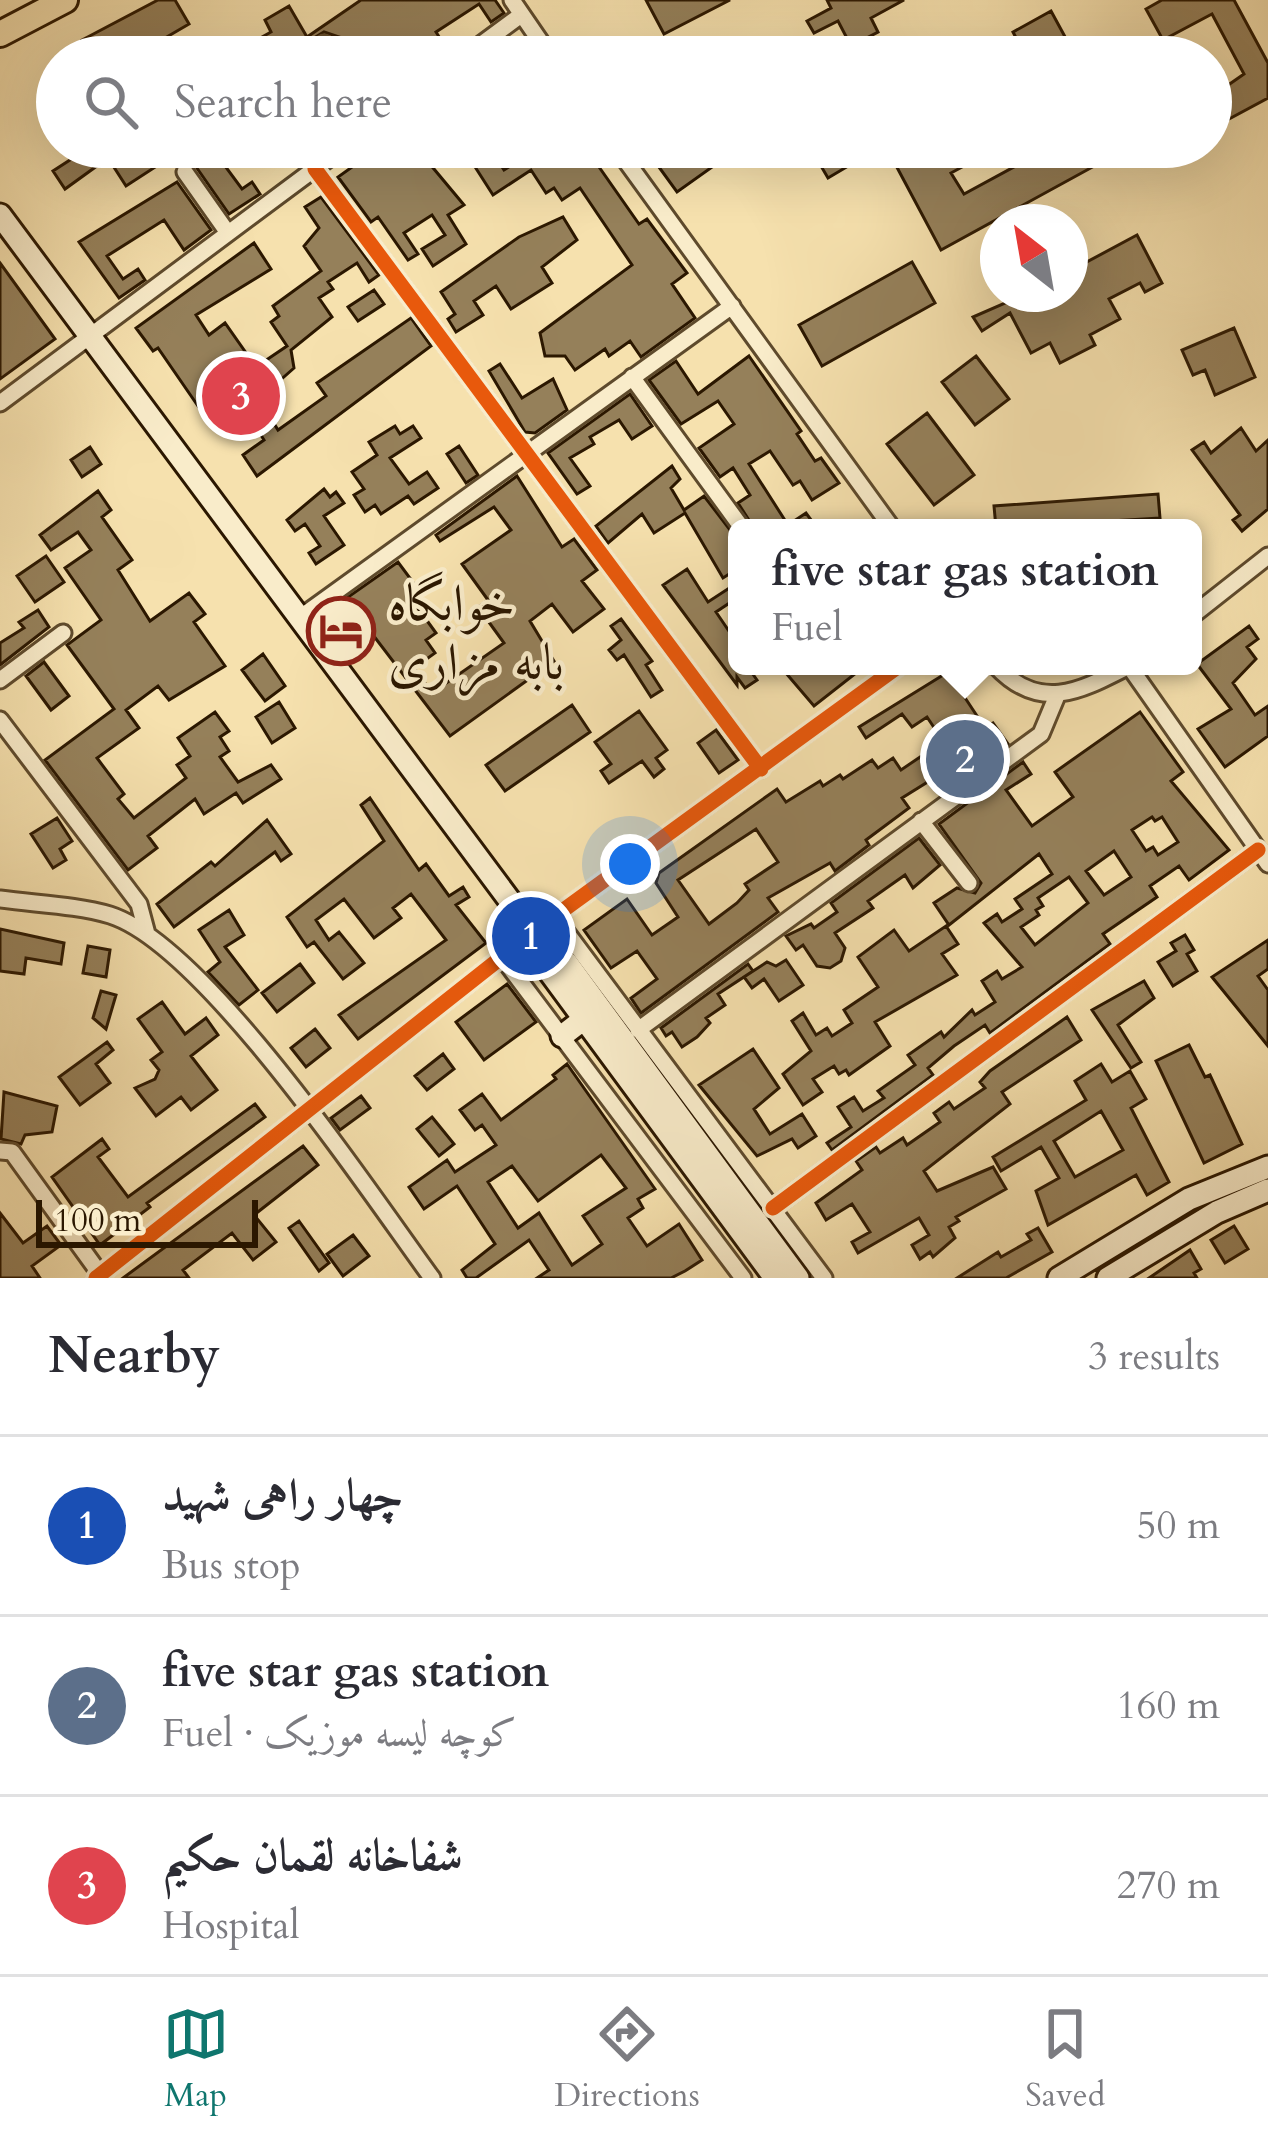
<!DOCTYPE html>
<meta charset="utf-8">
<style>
body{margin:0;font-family:Cardo,Amiri,serif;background:#f2f2f3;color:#2b2b33}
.compass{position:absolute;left:980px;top:204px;width:108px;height:108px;border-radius:50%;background:#fff;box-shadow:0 12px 48px #0002;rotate:329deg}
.scale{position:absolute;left:36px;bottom:30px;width:222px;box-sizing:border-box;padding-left:12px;border:6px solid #2b1700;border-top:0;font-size:33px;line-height:42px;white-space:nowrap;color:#2b1700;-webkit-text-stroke:9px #f9ecca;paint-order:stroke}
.you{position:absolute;left:630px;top:864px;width:42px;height:42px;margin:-30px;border:9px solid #fff;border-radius:50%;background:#1a73e8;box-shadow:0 0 0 18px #1a73e833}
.badge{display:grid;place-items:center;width:78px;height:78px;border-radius:50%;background:#0f766e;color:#fff;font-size:39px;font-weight:700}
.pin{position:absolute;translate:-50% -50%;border:6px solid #fff;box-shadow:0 3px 12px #0006}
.popup{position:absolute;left:728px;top:519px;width:474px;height:156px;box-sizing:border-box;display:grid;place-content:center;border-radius:18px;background:#fff;filter:drop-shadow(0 3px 9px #0005);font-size:39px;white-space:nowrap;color:#7c7c81}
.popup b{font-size:45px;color:#2b2b33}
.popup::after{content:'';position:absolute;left:50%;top:100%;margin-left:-24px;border:24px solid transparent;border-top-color:#fff}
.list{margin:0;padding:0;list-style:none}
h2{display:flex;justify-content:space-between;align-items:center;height:156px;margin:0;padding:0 48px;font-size:51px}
h2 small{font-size:39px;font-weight:400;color:#7c7c81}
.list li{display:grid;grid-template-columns:78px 1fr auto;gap:36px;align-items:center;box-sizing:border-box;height:180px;padding:0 48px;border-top:3px solid #e1e1e2}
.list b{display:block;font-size:45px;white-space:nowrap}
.list p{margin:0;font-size:39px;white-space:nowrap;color:#7c7c81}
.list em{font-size:39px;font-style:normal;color:#7c7c81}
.icon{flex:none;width:66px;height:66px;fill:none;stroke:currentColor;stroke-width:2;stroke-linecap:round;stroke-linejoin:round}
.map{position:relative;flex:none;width:1268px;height:1278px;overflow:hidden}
.search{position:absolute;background:#fff;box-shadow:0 12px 48px #0002;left:36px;right:36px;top:36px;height:132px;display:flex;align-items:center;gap:30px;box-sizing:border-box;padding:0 42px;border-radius:66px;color:#7c7c81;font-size:45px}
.sheet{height:696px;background:#fff}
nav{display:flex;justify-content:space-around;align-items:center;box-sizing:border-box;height:168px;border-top:3px solid #e1e1e2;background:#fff;font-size:33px;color:#7c7c81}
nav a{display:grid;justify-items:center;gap:6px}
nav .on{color:#0f766e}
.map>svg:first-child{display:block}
.building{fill:#95805a;stroke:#2b1700;stroke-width:3;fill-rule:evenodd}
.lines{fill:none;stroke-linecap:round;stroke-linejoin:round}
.minor-casing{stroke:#5e4a2c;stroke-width:21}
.secondary-casing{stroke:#2b1700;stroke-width:27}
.trunk-casing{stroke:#2b1700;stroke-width:30}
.minor{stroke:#f9ecca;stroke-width:15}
.secondary{stroke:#f9ecca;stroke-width:21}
.trunk{stroke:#f6e1ae;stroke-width:24}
.cycleway-casing{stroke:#f9ecca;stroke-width:22}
.cycleway{stroke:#e8590c;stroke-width:15}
.labels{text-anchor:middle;stroke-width:9;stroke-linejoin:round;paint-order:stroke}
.poi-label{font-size:51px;fill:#2b1700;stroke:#f9ecca;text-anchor:start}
</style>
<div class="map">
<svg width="1268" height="1278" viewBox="0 0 1268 1278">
<rect width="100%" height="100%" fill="#f6e1ae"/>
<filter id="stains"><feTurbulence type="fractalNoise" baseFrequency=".00167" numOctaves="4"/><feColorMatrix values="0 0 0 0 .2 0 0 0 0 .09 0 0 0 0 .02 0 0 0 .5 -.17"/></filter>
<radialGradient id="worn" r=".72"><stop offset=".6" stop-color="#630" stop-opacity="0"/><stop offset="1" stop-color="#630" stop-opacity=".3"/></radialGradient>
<path class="building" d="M158,0H175L189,24L141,52L144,57H92L82,40Z
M361,0H495L504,13L491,22L479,4L436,32L452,57H411L404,46L385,57L371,42L356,52L348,40L324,32L314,38L310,54L298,46L279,57H261L253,42L271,32L265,20L289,6L307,37Z
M646,0H730L664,34Z
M827,0H904L871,18L878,32L851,46L838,21L814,33L807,21L831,8Z
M1162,0H1234L1268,63V98L1216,126L1211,97L1244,74L1212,14L1163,40L1146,9Z
M1051,11L1076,57H1026L1013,32Z
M90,147H211L242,189L252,182L260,194L229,214L194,164L183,160L175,166L169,158L126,186L108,158L65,189L53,171Z
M380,147H455L429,163L464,205L448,215L466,244L433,266L422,249L445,235L432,215L404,233L418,254L408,260L378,217L371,222L338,177Z
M489,147L504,170L540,147L552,156L566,147H585L639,224L647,219L687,273L672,284L695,318L641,357L630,341L609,356L605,349L575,370L565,356H545L540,333L632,265L580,188L562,200L554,188L546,193L531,170L493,195L470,159Z
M655,147H712L722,160L677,192L648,152Z
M819,147H853L860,159L828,178L818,161Z
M911,147H999L951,173L964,194L1051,147H1129L941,250L892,158Z
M177,182L211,230L184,250L164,220L107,256L123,279L138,269L145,280L119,298L79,242Z
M321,197L379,275L369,282L357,263L328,282L333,289L319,298L332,317L291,350L294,368L259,399L278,430L326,396L317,383L411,318L431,346L257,476L243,455L264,440L246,411L222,425L209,422L158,348L153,351L136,328L254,243L271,269L196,315L209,335L225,323L256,367L287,346L271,322L279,316L273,306L321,271L304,246L319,228L305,207Z
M563,217L577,240L542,267L552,283L511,309L496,286L474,301L483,315L456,332L448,319L455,314L441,292L519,237Z
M1137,235L1162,283L1145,292L1140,283L1109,299L1120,319L1090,335L1095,345L1060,363L1050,343L1031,353L1010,313L982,331L973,317L1026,294H1070V271Z
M912,262L935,303L822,366L799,325Z
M0,263L55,339L0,379Z
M374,290L384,304L358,321L348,307Z
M1234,328L1255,377L1215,395L1205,370L1193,375L1182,350Z
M749,356L801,431L797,434L815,461L821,458L839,483L812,500L800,481L793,485L770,451L749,464L788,525L806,513L817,528H754L738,503L750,495L733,468L720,477L699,448L734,424L718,401L681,424L649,380L676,361L698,394Z
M976,356L1009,399L975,425L942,382Z
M500,364L522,398L553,379L567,410L535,433L525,432L489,371Z
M630,394L652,426L632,439L619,420L590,437L594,444L570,458L590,486L577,494L548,453Z
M927,413L974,475L934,505L887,444Z
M395,426L400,434L413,426L421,438L390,458L409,484L427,472L438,488L414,504L408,496L381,514L375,505L365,512L354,495L364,489L352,472L377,455L369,442Z
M1241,428L1256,451L1268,440V509L1242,531L1233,520L1240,515L1192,450L1204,442L1211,453Z
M459,446L478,475L466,483L447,454Z
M90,447L101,464L82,477L71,460Z
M672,466L680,479L671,488L684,510L704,496L737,539V569L723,578L685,513L654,533L642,514L608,543L596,526Z
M517,476L562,547L574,539L597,570L582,581L604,609L573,632L552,604L530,621L554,661L450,736L370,631L365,634L341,602L398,562L421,593L412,600L436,633L426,640L435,653L414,668L432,693L504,643L478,607L488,600L462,564L511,530L494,507L440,541L436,535Z
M324,489L330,497L336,492L344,503L324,516L344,545L316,564L309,553L320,546L305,524L295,531L287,520Z
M98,491L111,510L102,517L132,560L118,570L150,621L189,593L205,614L194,622L225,666L169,700L158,686L126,710L139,728L97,758L124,794L118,799L134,818L186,778L177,765L190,756L178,738L215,712L229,731L220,737L229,751L220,757L238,782L271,765L281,779L243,803L236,793L204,814L195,799L148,836L157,848L128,870L45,760L114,709L67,645L101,620L65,568L91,550L78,532L51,550L40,535Z
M1158,494L1160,518L996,528L994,506Z
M46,556L64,582L35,602L17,576Z
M687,569L708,602L737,583V598L716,612L737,643V666H747L757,680L745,688L737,677V685L663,585Z
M38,610L49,627L0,665V643L24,628L19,622Z
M621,619L652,661L646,665L662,690L651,697L624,655L617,660L609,650L621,640L611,626Z
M1249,626L1258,639L1247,647L1256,659L1233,683L1255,715L1268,706V736L1225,767L1198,729L1231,709L1197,664Z
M263,654L285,686L265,701L242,670Z
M44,662L69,696L51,710L26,676Z
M793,666H865L814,706L785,672Z
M948,672L985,728L993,723L1008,744L953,784L938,762L951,753L927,717L912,727L902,714L866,738L859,727Z
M279,702L295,728L272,743L256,717Z
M572,705L590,732L505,791L486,765Z
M639,711L667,750L656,758L664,769L654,777L642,761L609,783L601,771L611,764L595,742Z
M1140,712L1183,772L1171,781L1229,850L1189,880L1179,866L1150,886L1157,897L1103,934L1110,944L990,1033L985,1025L954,1046L928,1068L933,1075L832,1150L827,1143L851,1127L838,1107L854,1097L863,1111L884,1098L878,1091L915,1065L908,1055L941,1032L944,1037L972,1010L975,1015L995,1002L982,981L997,971L1002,979L1022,967L984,923L997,914L1002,922L1022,909L1015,899L1052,874L1039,854L949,925L934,903L957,888L975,893L981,883L939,824L1023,762L1031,774L1006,790L1032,826L1073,797L1055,772ZM1152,817L1155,821L1162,817L1178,842L1158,855L1153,847L1146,851L1132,830ZM1114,851L1131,877L1104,895L1086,871ZM1069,877L1088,903L1035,945L1021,927L1039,915L1036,910L1043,906L1038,898Z
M716,730L738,760L719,773L698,743Z
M920,757L934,778L902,798L909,808L866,840L869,845L835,871L830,863L768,898L778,912L641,1013L631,998L657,979L637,951L611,968L584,930L627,899L652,935L678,917L656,883L659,873L777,789L786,802L820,781L823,786L840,775L843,779L872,760L878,768L893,758L901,770ZM756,829L778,862L745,884L749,890L737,903L709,924L678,880Z
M370,798L419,870L426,864L449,896L463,887L469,897L456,905L486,943L358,1039L339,1015L446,940L411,894L393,908L401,918L374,938L344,899L316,920L329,940L339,932L364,963L343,979L314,942L307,947L287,917L384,841L361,805Z
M57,818L72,841L60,849L66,860L53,868L31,834Z
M267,820L291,854L281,861L275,852L174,927L157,904L211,862L215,866Z
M919,838L940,865L913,888L905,875L868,901L873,908L835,933L845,948L841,961L830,968L817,966L803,945L796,950L786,936L811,924L814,928L837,912L831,903Z
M229,910L244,935L225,947L258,990L239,1005L208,972L220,962L199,930Z
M946,926L958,944L942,954L957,975L875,1022L890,1046L849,1075L846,1070L839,1074L834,1066L813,1079L822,1092L803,1105L783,1074L811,1051L792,1021L803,1013L816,1035L827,1028L832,1036L852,1023L844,1010L878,987L858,957L894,930L909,951Z
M0,929L64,943L61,964L26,958L24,974L0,971Z
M1185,935L1194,950L1187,954L1197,971L1173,986L1158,962L1176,951L1171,943Z
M1268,940V969L1258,976L1268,990V1046L1212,977Z
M88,946L110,950L106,977L83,973Z
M786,960L803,985L779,1001L764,979L752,988L744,977L767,962L776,966Z
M300,964L314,983L277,1012L262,993Z
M748,964L753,971L718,994L725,1005L706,1018L710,1023L697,1037L682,1047L672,1032L666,1036L661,1028Z
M1144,981L1154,998L1118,1025L1141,1062L1131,1068L1092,1010Z
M507,984L536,1022L484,1060L456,1022Z
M101,991L116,995L106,1029L93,1018Z
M162,1002L185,1034L206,1018L218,1035L191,1056L217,1090L191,1110L181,1097L156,1116L135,1088L155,1079L159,1070L151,1060L162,1052L138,1019Z
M1067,1017L1081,1040L1002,1092L1010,1104L924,1171L937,1191L993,1167L1006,1189L956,1217L959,1221L949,1227L955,1238L933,1257L930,1252L920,1259L912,1245L929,1235L919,1218L858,1253L852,1242L870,1232L852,1204L826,1220L816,1203L862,1170L856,1161L876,1147L880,1153L903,1138L907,1145L940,1122L934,1113L949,1102L954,1109L985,1088L980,1082L990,1071Z
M315,1029L330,1048L306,1067L291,1048Z
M107,1042L113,1050L96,1064L110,1083L80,1105L59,1077Z
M1189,1045L1205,1077L1210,1075L1242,1144L1204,1163L1156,1061Z
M753,1049L779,1088L754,1109L770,1134L802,1114L816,1136L798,1148L792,1139L757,1156L699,1085Z
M443,1054L454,1069L427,1090L415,1076Z
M567,1064L655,1189L638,1199L643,1208L628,1218L647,1246L679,1224L702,1260L685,1271L671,1278H537L549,1270L529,1240L476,1278H467L462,1270L495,1244L457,1186L424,1209L409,1187L447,1160L455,1172L496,1145L482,1125L475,1130L460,1110L482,1094L501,1120L556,1079L553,1075ZM601,1155L626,1188L583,1216L602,1244L572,1265L539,1213L518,1228L488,1182L512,1166L538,1201Z
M1101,1064L1112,1082L1130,1071L1146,1099L1131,1108L1169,1182L1147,1195L1136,1175L1048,1225L1036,1191L1059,1178L1041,1147L1001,1171L993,1157L1086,1100L1075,1081ZM1101,1111L1123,1150L1075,1177L1054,1141Z
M4,1092L57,1106L52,1132L25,1135L21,1144L1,1139Z
M361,1096L370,1108L340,1130L331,1118Z
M255,1104L265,1117L147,1203L150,1207L100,1245L52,1177L102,1139L109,1149L98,1157L128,1197Z
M432,1117L454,1144L439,1156L417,1129Z
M303,1146L318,1165L254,1215L276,1242L253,1260L232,1233L183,1270L189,1278H123Z
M0,1213L23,1243L47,1226L61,1245L32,1266L40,1278H0Z
M299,1221L329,1263L319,1271L289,1228Z
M1234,1226L1248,1249L1225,1263L1211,1240Z
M1038,1228L1052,1252L1006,1278H957L998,1252L1001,1257L1031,1240L1027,1234Z
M353,1235L369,1256L343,1276L327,1254Z
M1190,1250L1201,1269L1194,1273L1197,1278H1149Z"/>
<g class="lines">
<g class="minor-casing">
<path id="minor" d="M512,0L551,57
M324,44L334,57
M464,57L521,15
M616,147L892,528
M315,169L761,769
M185,172L228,233
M632,377L742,528
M0,403L344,147
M1193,615L1268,556
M298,619L732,306
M996,666C1040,713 1080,691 1129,666
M1129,666L1268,864
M0,680L63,633
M0,720L139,904L147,934
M921,821L969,883
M0,899C35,904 76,905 110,915C205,945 369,1192 432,1278
M555,917L824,1278
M502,957L743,1278
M638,1030L1041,734L1056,698
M0,1151L12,1152L103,1278
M773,1208L1258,850
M96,1278L536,930L899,666"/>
</g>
<g class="secondary-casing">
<path id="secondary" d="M0,215L516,909L567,963L798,1278
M531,936L551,974L775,1278
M562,1036L584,1019
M1059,1278L1189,1199L1268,1167
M1108,1278L1217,1212L1268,1190"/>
</g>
<g class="trunk-casing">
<path id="trunk" d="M0,34L65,0"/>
</g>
<use href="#minor" class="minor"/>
<use href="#secondary" class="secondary"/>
<use href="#trunk" class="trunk"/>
<g class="cycleway-casing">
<path id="cycleway" d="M315,169L761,769
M773,1208L1258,850
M96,1278L536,930L899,666"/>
</g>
<use href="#cycleway" class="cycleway"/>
</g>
<defs>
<g id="hotel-ring" transform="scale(3.45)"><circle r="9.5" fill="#f9ecca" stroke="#8f2418" stroke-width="1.5"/><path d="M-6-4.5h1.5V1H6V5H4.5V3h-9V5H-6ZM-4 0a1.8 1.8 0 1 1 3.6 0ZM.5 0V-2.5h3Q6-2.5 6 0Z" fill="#8f2418"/></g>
</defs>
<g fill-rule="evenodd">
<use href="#hotel-ring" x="341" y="631"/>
</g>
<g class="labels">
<g class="poi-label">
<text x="388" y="620">خوابگاه<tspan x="388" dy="59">بابه مزاری</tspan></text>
</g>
</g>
<rect width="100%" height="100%" filter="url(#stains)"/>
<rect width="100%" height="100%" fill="url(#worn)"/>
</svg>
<svg class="compass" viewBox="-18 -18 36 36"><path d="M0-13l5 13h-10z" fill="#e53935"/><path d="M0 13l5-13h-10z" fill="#7c7c81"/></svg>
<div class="scale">100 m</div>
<div class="you"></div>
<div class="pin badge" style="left:531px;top:936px;background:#1a4fb4">1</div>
<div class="pin badge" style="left:965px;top:759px;background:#5c6f8a">2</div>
<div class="popup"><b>five star gas station</b>Fuel</div>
<div class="pin badge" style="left:241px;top:396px;background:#e0444e">3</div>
<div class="search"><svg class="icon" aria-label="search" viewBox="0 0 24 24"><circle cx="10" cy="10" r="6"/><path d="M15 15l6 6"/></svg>Search here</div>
</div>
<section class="sheet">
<h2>Nearby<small>3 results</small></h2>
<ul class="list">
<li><span class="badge" style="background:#1a4fb4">1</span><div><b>چهار راهی شهید</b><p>Bus stop</p></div><em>50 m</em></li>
<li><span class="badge" style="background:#5c6f8a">2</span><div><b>five star gas station</b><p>Fuel · کوچه لیسه موزیک</p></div><em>160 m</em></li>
<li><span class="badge" style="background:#e0444e">3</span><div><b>شفاخانه لقمان حکیم</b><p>Hospital</p></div><em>270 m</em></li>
</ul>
</section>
<nav>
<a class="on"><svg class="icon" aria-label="map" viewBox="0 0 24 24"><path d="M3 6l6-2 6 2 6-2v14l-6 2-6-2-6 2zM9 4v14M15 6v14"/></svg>Map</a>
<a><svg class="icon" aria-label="directions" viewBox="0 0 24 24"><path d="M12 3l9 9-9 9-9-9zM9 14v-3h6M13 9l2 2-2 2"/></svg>Directions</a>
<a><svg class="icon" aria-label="saved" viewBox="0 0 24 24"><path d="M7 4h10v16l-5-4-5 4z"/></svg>Saved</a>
</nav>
